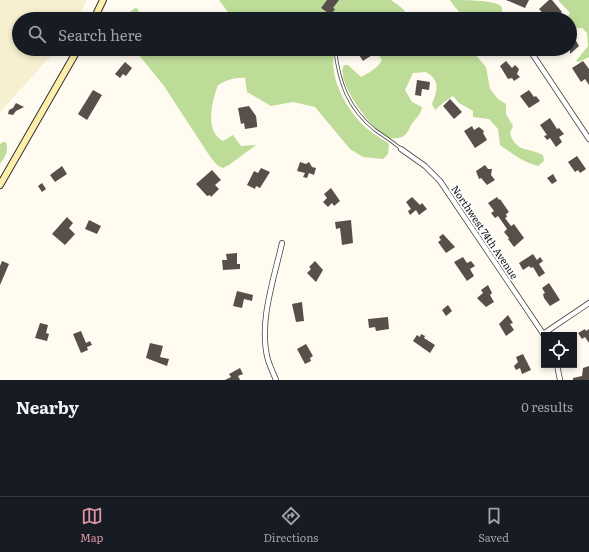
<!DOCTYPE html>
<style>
body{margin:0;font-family:Literata,serif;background:#20242c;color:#f1f3f6}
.controls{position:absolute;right:12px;bottom:12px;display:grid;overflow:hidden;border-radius:0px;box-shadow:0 2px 6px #0003}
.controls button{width:36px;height:36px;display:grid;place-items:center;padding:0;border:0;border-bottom:1px solid #363941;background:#171b24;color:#f1f3f6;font:20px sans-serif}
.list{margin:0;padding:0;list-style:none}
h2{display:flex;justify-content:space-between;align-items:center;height:52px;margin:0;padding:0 16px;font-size:17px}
h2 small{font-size:13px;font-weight:400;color:#9ea1a6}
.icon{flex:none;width:22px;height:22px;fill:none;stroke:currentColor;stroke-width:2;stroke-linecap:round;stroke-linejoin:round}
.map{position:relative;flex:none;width:589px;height:380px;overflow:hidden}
.search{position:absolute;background:#171b24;box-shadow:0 2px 6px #0003;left:12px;right:12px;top:12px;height:44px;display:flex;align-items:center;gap:10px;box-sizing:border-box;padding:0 14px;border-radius:22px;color:#9ea1a6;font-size:15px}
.sheet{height:116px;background:#171b24}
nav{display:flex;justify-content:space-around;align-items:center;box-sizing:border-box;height:56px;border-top:1px solid #363941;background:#171b24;font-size:11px;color:#9ea1a6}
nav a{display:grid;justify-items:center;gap:2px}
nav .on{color:#dd95a1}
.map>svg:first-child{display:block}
.farmland{fill:#f6efd0}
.forest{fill:#bddc98}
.building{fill:#584f4b}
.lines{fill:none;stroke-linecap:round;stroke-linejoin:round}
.lane-casing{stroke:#424242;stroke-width:3.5}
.street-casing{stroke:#424242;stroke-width:6}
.secondary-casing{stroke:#313131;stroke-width:8}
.lane{stroke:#fff;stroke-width:2}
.street{stroke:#fff;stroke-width:4.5}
.secondary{stroke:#ffefac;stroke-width:6}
.labels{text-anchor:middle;stroke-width:4;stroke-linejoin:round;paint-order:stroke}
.street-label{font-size:10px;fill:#0f0f0f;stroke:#fff}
</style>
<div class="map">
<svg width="589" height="380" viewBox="0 0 589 380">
<rect width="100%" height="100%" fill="#fffbf1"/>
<path class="farmland" d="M0,0H87L77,19H19V49H57L0,112Z"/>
<path class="forest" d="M219,0H391L402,8L410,18L409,19H233Z
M450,0C462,0 495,0 501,6C503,10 502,15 502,19C477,19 465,24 450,0Z
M558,0H589V57L579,62L576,61L588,46L587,33L582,28L570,29V19H566L570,13Z
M135,8L138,9L139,14L136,19H121Z
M134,49H199L201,53H208L218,49H335C328,74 343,102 359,121C367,130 379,137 389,144L388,154L383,159L363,157L350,149L315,107L293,102L271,106L247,92L245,78C235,77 227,80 218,85C212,101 204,131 223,141L233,135L241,146L256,145L229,165L223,168L218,166L211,158L164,86Z
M374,49H441L455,55L468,50L473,52L486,67L490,89L498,99L506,104V114L513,126L510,133C516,153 528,147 543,155L544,161L538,166C521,161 513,154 500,145L498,129L489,119L473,117V111L459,103L453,96L444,102L435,110L432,104C437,90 441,81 426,72L413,73L405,90L412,102L422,107C421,115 416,118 411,125C409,129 407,135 402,137C398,138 393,139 389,138C374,133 334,81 344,65H348L361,77C367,74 379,67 382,60Z
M3,142H6C9,151 5,157 0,164V144Z"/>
<path class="building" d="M327,0H339L333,8L335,9L331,15L321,8Z
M506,0H529L525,8Z
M549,0H552L562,12L554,19H548L539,9Z
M570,30L576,35L575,39L579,46L570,54Z
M355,49H367L372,55L363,61Z
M506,61L512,68L515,65L519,69L517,74L520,77L514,81L512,78L508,79L500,66Z
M583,61L589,69V85L585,79L581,82L572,68Z
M125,62L132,68L126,76L123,74L120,78L115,74Z
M417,80L430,82L429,90L422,89L421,96L415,95Z
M93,90L102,95L87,120L78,114Z
M529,90L534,97L536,96L540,101L529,108L520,96Z
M450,99L462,112L454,119L443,106Z
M16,103L24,107L16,111L13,115L8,114L9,110L13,108Z
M249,106L256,116L257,124V127L245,129L244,123L241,124L238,108Z
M550,118L557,129L559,128L564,134L559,137L562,142L556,147L550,138L547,140L544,136L547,135L540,125Z
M472,126L474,130L479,127L484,131L483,133L487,140L475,148L464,131Z
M577,156L586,169L580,173L578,170L575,172L568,162Z
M300,162L306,164L309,162L312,167L316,168L314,175L309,173L307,178L303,177L305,173L297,171Z
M485,165L488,169H492L491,175L495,180L487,185L481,178L479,179L476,171Z
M62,166L67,174L55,182L50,175Z
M261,168L270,172L260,188L256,186L255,189L247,185L254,171L258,173Z
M212,170L221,180L215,185L219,189L211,197L210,195L207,196L196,184Z
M553,174L557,181L552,184L547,178Z
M42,183L46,189L42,192L38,186Z
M331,188L340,201L334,206L332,203L328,207L323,202L327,198L324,194Z
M412,197L420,205L422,203L427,209L419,215L416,210L410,215L408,211L411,209L406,202Z
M497,197L499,200L500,199L509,212L506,214L507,217L505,218L511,226L514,224L524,238L514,247L508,239L509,238L504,232L507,229L498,216L495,218L491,213L494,211L488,203Z
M67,217L73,223L69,228L75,234L65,245L52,234Z
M89,220L101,226L97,234L85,229Z
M351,220L353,243L342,245L340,228L336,229L335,222Z
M443,234L455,247L446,253L438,242L441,240L439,237Z
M237,253V264H240V269L223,270L222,260H227L226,254Z
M533,254L537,260L540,257L543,261L539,264L545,273L539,277L533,267L531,268L529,266L523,270L519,263Z
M463,257L467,263L471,261L475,266L470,269L474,276L467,281L454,262Z
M2,261L9,264L0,285V266Z
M315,261L323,270L316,282L307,273L311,269L309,267Z
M549,283L560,300L550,306L544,298L543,294L545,293L542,288Z
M488,285L492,293L490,295L494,302L486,307L477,298L483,293L481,290Z
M237,291L253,295L252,301L244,299L242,308L233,306Z
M302,302L304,321L296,322L292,304Z
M448,305L452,311L446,316L442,310Z
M508,315L513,323L510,324L514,330L506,336L499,324Z
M388,317L389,329L376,331L375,327L369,328L368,319Z
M40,323L48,325L46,333L49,334L47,341L35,338Z
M585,329L586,331L589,329V343L585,337L582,339L578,333Z
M81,331L86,343L90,341L92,345L87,347L88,350L81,353L73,334Z
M421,334L425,336L424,338L435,345L430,353L413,341L417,335L420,337Z
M150,343L163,346L160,357L169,359L167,366L146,358Z
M306,344L313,356L310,358L311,361L305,364L297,349Z
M523,354L531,370L522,374L520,368L516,370L514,366L518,362L516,357Z
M589,366V380H573V378L582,376L583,368Z
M240,368L243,374L238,376L240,380H225L231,377L229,374Z"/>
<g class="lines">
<g class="lane-casing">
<path id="lane" d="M335,49C339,83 348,108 375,130C384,136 393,142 400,148"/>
</g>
<g class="street-casing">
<path id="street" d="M529,49L589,139
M401,149L425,166L440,181L544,335
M543,334L589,303
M557,365L560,380
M276,380C273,373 270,366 268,360C258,323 274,279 282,243"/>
</g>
<g class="secondary-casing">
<path id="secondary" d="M94,19L103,0
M0,185L78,49"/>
</g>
<use href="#lane" class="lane"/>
<use href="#street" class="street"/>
<use href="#secondary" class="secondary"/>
</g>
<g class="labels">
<g class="street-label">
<text transform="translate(485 232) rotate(56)" y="4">Northwest 74th Avenue</text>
</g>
</g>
</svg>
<div class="controls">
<button><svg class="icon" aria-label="locate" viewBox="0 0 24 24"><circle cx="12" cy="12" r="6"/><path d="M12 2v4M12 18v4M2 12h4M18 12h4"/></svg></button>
</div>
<div class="search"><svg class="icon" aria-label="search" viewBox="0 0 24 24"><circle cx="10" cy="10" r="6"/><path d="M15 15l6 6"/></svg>Search here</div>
</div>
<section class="sheet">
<h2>Nearby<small>0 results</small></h2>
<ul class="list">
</ul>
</section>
<nav>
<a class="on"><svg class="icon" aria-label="map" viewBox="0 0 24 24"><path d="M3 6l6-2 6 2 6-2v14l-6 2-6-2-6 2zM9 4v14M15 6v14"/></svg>Map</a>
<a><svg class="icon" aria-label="directions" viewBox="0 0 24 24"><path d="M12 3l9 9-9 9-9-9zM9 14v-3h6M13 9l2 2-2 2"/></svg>Directions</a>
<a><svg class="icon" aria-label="saved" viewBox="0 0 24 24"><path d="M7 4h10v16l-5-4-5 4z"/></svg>Saved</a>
</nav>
